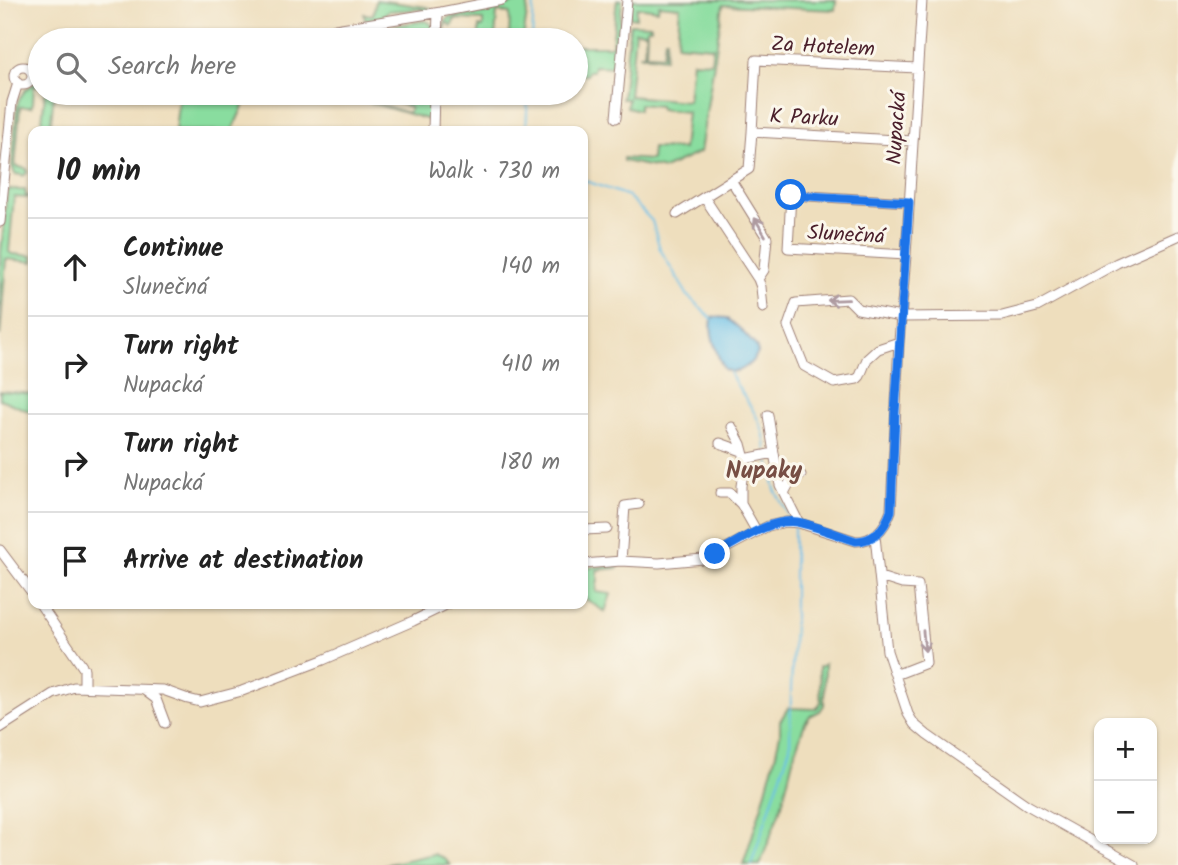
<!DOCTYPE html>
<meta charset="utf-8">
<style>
body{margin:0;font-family:Kalam,sans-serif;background:#f2f2f2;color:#222}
.controls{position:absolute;right:21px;bottom:21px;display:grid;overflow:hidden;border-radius:14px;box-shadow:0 2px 5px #0004}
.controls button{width:63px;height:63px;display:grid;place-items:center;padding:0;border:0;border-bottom:2px solid #e0e0e0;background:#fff;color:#222;font:35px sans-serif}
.stop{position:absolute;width:21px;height:21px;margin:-16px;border:5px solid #1a73e8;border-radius:50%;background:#fff}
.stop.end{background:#1a73e8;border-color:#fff;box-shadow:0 2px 7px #0008}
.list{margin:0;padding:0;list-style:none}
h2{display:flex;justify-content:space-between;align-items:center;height:91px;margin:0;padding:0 28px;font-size:30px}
h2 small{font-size:23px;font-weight:400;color:#767676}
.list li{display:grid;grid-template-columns:46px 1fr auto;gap:21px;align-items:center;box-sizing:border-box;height:98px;padding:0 28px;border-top:2px solid #e0e0e0}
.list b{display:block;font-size:26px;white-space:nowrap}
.list p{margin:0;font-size:23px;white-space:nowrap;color:#767676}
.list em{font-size:23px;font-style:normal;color:#767676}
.icon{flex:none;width:38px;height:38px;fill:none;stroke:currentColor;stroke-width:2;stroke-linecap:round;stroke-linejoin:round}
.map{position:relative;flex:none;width:1178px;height:865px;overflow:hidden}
.search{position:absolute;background:#fff;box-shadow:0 2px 5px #0004;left:28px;top:28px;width:560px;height:77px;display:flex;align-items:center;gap:18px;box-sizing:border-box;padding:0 24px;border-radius:38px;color:#767676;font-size:26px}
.panel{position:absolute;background:#fff;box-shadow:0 2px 5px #0004;left:28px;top:126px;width:560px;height:483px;border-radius:14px}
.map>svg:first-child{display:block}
.green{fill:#89dd9f;stroke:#6a7e65;stroke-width:2}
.water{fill:#6bc0e7;stroke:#5a7089;stroke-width:2}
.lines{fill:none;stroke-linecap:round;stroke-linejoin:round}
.stream{stroke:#6bc0e7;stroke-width:2}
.minor-casing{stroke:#9c7e74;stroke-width:11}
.minor{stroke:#fff;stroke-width:9}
.oneway{stroke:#ae9aa0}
.route{stroke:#1a73e8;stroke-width:9}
.labels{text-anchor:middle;stroke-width:6;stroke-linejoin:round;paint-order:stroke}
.street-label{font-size:21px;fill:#4a1f2b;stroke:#fbf7ec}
.quarter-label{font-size:24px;font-weight:bold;fill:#774e44;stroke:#fbf7ec}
</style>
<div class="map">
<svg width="1178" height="865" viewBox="0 0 1178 865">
<rect width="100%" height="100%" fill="#fbf7ec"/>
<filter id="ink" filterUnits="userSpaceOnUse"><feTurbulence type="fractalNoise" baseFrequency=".0143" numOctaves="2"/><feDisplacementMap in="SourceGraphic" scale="14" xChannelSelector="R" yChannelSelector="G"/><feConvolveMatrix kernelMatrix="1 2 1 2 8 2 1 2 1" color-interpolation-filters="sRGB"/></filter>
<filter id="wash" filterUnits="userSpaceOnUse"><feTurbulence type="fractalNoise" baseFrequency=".00686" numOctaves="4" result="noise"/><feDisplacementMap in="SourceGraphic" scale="28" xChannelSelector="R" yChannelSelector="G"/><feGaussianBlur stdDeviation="1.57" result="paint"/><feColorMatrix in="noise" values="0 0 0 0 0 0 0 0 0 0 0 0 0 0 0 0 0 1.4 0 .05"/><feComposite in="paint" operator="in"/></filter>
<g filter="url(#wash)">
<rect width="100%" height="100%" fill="#eedebd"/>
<path class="green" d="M376,0L426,7L433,9L423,11L422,9L388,11L380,18L365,20L364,14L373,15Z
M525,0H529L523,40H509L510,13L497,12L495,40H470V37H479V27H483V20L456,19L454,20L452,26H450L449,23L445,24L444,40H442C443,31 442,23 449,17L487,13L495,9Z
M617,0H622L616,67L594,66L593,71H588L587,75H576V46H612Z
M632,0H836L835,10L723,5L700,152L664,169L623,161V158L651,160L652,148L683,149L687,112L660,109L659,106L639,104V110L627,107L628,99H622L630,24L651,25V28H647L646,54L663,55L665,39H667L665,58L640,55V54H644L646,32L635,31L629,96L688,101L692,61L711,62L713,47L677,44L680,7L659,5L658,10L637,7L636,18L630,17Z
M424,21C435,22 434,31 433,40H369L370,38L358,34L353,38L344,35L342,40H302Z
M40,80V86H34L33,103L31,107H20L15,166L27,169V173L23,176L22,175L15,174L12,166L17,106C21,92 28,86 40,80Z
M45,93H54L50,131H41Z
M156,93H249L232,131H175L179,95Z
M338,93H343L408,113L410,107L365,93H381L418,104L422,93H430L429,120Z
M17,189L18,190H25L26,196H28L27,198L14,197L9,252L12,254L33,256V262L6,259L0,336V261L7,194L9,190Z
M0,391L33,394V413L0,399Z
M618,565V568L597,570L598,578L596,592L611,594L605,612L583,597V570L592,567Z
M825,664L824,705L820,711L810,716L805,723L794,755L782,804L760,865H743L762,805L776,753L780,734V721L788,708L815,709L818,707L821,702L819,667Z
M434,854L444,858L450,865H383Z"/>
<path class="water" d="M713,317L727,318L739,328L756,346L758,353C751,365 737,377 724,369C718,357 707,330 713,317Z"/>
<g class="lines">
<path class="stream" d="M532,40L534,0
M526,131L528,93
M583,180L628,196L652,221L660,249L688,296L712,319
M730,373C740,393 757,411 763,432C765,438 765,444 766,449
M768,458L775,490L790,518
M751,865L790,747L791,689L794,624V526"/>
</g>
</g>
<g filter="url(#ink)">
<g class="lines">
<g class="minor-casing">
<path id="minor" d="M267,40L441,12L502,0
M437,40L438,13
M14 76a9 9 0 1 1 18 0a9 9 0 1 1-18 0Z
M616,118L627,0
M433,131L434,93
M752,132L756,60L917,68
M731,180L767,238L764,270L758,279
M704,197L758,279L761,287L763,308
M677,214L749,169L752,132L913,141
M0,222L12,102L18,83
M906,255L788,248L791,195L909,202
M899,342L878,349L867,359L860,376L857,379L834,383L804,366L788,326L796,303L848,299L858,309L901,317L1002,316L1037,307L1117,263L1178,236
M768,415L774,453
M732,427L741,444L745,459L741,486V504
M720,443L742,451
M745,459L774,453L780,485L799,523
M720,493H730L741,504L757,532
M784,493L791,480L801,475
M583,530L607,529
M875,536L887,651L908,714L914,724L927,735L1027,805L1134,865
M0,550L33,594
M621,561L625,506L639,504
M583,564L621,561L659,563L703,559L715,554L768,526L786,522L799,523L856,541C875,541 885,528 891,511L899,342L906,255L922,0
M880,577L902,584L918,585L926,663L895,675
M40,604L84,669V686
M144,690L156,699L165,723
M0,728L53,694L74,687L163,690L188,699L200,702L242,691L323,660L413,621L448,604"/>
</g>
<use href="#minor" class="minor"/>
</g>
<defs><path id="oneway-shaft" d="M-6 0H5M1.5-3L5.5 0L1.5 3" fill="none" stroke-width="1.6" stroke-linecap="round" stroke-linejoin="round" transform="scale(1.75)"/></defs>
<g class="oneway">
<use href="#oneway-shaft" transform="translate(760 227) rotate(-121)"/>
<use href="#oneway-shaft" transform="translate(838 300) rotate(178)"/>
<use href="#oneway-shaft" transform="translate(924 641) rotate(84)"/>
</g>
</g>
<g class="lines" filter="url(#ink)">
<path class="route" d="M715,554C738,542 770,518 797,522C817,526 837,535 856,541C875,541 885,528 891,511L895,413L909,202L791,195"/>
</g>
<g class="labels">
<g class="street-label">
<text transform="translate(823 46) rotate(3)" y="7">Za Hotelem</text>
<text transform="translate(804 117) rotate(3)" y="7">K Parku</text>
<text transform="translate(896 128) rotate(-86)" y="7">Nupacká</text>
<text transform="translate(846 234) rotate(3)" y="7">Slunečná</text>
</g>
<g class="quarter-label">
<text x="764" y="478">Nupaky</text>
</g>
</g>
</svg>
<div class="controls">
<button>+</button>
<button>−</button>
</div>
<div class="stop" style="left:791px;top:195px"></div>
<div class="stop end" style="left:715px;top:554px"></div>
<div class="search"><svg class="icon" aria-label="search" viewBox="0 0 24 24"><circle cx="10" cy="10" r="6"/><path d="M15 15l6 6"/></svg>Search here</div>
<section class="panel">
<h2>10 min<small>Walk · 730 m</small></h2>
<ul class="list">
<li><svg class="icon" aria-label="ahead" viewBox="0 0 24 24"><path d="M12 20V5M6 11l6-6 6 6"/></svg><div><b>Continue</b><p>Slunečná</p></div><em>140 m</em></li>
<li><svg class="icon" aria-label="right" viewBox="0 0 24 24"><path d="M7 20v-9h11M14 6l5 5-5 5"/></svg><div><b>Turn right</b><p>Nupacká</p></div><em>410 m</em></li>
<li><svg class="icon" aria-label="right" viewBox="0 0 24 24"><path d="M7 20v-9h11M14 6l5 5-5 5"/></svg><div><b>Turn right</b><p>Nupacká</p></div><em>180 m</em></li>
<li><svg class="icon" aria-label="arrive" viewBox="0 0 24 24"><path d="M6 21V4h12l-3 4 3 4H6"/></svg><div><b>Arrive at destination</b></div></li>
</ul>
</section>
</div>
